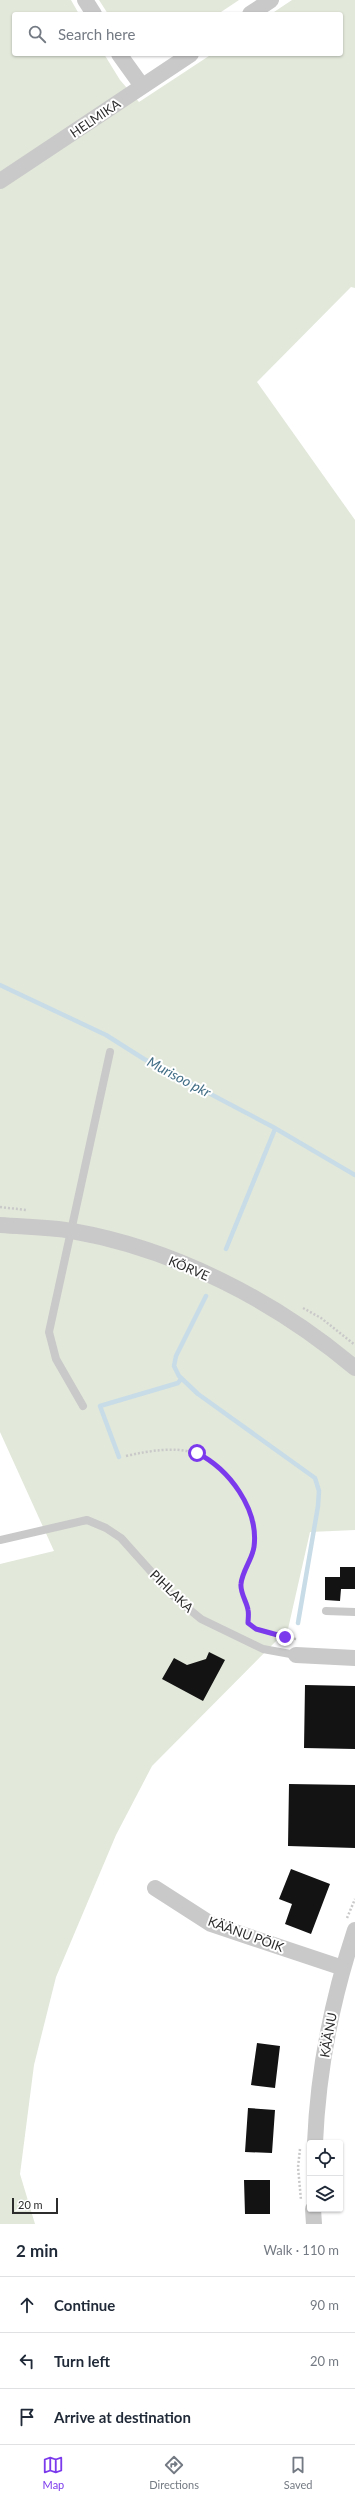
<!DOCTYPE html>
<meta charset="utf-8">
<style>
body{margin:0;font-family:Lato,sans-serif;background:#f6f6f7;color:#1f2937}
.controls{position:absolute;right:12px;bottom:12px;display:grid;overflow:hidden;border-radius:4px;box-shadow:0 1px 3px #0004}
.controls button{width:36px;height:36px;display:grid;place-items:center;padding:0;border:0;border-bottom:1px solid #e0e1e3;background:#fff;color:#1f2937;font:20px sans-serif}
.scale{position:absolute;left:12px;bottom:10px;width:46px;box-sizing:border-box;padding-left:4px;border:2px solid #2c2c2c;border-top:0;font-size:11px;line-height:14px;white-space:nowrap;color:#2c2c2c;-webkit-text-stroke:3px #fff;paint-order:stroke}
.stop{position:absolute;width:12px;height:12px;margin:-9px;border:3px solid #7c3aed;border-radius:50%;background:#fff}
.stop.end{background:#7c3aed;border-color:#fff;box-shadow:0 1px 4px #0008}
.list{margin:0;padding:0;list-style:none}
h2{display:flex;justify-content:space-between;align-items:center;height:52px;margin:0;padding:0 16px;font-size:17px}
h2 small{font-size:13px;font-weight:400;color:#747a83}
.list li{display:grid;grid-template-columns:26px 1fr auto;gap:12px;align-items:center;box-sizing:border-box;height:56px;padding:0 16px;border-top:1px solid #e0e1e3}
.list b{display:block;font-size:15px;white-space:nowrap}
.list em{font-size:13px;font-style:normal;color:#747a83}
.icon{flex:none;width:22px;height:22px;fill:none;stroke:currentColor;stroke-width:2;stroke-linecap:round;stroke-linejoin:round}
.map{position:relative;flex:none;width:355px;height:2224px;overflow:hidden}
.search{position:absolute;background:#fff;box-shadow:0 1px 3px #0004;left:12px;right:12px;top:12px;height:44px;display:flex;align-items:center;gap:10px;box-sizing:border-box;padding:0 14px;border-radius:4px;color:#747a83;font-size:15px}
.sheet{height:220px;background:#fff}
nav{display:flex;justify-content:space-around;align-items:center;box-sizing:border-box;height:56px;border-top:1px solid #e0e1e3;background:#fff;font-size:11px;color:#747a83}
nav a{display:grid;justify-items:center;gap:2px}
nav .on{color:#7c3aed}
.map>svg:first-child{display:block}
.green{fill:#e2e8da}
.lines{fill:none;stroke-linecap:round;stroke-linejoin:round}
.stream{stroke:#c8dce7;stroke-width:4.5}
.building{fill:#131313}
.path{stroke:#c9c9c9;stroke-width:2.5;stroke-dasharray:2 2;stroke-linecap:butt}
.lane{stroke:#c9c9c9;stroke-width:8}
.street{stroke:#c9c9c9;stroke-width:16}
.route{stroke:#7c3aed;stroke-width:5}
.labels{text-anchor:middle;stroke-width:4;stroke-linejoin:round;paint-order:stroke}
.street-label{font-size:13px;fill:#2c2c2c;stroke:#fff}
.water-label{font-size:14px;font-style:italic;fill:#426e86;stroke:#fff}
</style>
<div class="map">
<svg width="355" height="2224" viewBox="0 0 355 2224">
<rect width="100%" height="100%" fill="#fff"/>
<path class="green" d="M0,0H71L79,14H14V54H104L120,80L139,102L212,54H341V14H271L292,0H355V288L351,287L257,382L355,520V1530L310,1532L288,1629L152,1766L116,1835L56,1977L34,2065L20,2174L35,2224H0V1564L54,1551L0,1432Z
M99,0H239L218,14H108Z"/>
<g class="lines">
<path class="stream" d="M0,985L106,1035L144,1059L273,1127L355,1175
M226,1249L275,1129
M206,1296L176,1356L174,1366L179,1376L198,1394L315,1478L319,1491L318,1506L298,1623
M119,1457L100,1406L178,1383L181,1379"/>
</g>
<path class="building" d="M340,1567H355V1589H341L340,1601L325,1600V1577H340Z
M209,1652L225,1660L203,1701L162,1679L174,1658L187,1665L206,1659Z
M305,1685L355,1686V1749L304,1748Z
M289,1784L355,1785V1848L288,1846Z
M291,1869L330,1884L311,1934L285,1924L292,1904L279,1899Z
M257,2043L280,2046L275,2088L251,2085Z
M248,2108L275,2110L272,2153L245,2152Z
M244,2180H270V2214H245Z"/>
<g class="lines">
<path class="path" d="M0,1207L26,1210
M303,1308L321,1318L355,1345
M126,1456C179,1444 211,1445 241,1495C247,1506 255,1522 255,1535C255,1553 242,1567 241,1584C240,1593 247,1602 248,1611C249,1615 248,1619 249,1623C261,1634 280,1637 297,1639
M347,1918L355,1899
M300,2149L298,2167L301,2200"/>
<path class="lane" d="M83,1406L56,1359L49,1332L110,1052
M0,1540L87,1520L106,1528L121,1538L172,1595L201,1619L263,1649L296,1655
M326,1611L355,1612"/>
<path class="street" d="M85,0L94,14
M250,14L271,0
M119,54L142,86
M0,181L191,54
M0,1225C24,1227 49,1227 72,1231C175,1249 276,1301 355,1368
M296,1655L355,1658
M155,1888L211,1924L343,1968
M315,2143C318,2071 332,1999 355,1930
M313,2209L314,2224"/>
</g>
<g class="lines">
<path class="route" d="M197,1453C229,1469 259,1509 254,1547C252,1560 242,1571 241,1584C240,1593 247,1602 248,1610C249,1614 248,1619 248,1623L256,1629L285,1637"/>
</g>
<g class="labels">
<g class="street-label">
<text transform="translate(95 118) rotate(-34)" y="5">HELMIKA</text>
<text transform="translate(189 1268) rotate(23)" y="5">KÕRVE</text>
<text transform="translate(172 1591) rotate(44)" y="5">PIHLAKA</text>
<text transform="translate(246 1934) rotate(20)" y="5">KÄÄNU PÕIK</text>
<text transform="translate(328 2035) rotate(-80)" y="5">KÄÄNU</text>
</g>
<g class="water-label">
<text transform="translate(179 1077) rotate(28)" y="5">Murisoo pkr</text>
</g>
</g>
</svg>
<div class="controls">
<button><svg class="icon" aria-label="locate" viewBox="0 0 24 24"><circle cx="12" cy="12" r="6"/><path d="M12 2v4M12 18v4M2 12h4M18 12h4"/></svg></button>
<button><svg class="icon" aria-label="layers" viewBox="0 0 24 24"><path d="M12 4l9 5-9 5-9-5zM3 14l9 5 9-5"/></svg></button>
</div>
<div class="scale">20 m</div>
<div class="stop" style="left:197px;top:1453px"></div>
<div class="stop end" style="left:285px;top:1637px"></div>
<div class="search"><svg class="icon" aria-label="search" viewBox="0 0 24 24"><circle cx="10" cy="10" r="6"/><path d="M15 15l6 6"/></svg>Search here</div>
</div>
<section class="sheet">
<h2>2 min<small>Walk · 110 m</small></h2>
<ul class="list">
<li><svg class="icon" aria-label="ahead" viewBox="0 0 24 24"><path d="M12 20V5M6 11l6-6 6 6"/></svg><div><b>Continue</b></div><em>90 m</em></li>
<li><svg class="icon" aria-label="left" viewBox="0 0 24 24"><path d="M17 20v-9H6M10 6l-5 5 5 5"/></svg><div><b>Turn left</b></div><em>20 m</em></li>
<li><svg class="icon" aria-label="arrive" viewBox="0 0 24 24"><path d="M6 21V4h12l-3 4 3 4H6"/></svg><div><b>Arrive at destination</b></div></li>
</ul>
</section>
<nav>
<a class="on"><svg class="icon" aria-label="map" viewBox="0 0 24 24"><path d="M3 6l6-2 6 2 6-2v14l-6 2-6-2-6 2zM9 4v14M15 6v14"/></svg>Map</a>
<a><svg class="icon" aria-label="directions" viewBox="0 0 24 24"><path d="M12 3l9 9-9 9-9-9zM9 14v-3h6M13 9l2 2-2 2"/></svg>Directions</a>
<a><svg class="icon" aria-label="saved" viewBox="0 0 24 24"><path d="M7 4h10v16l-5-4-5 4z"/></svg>Saved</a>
</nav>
